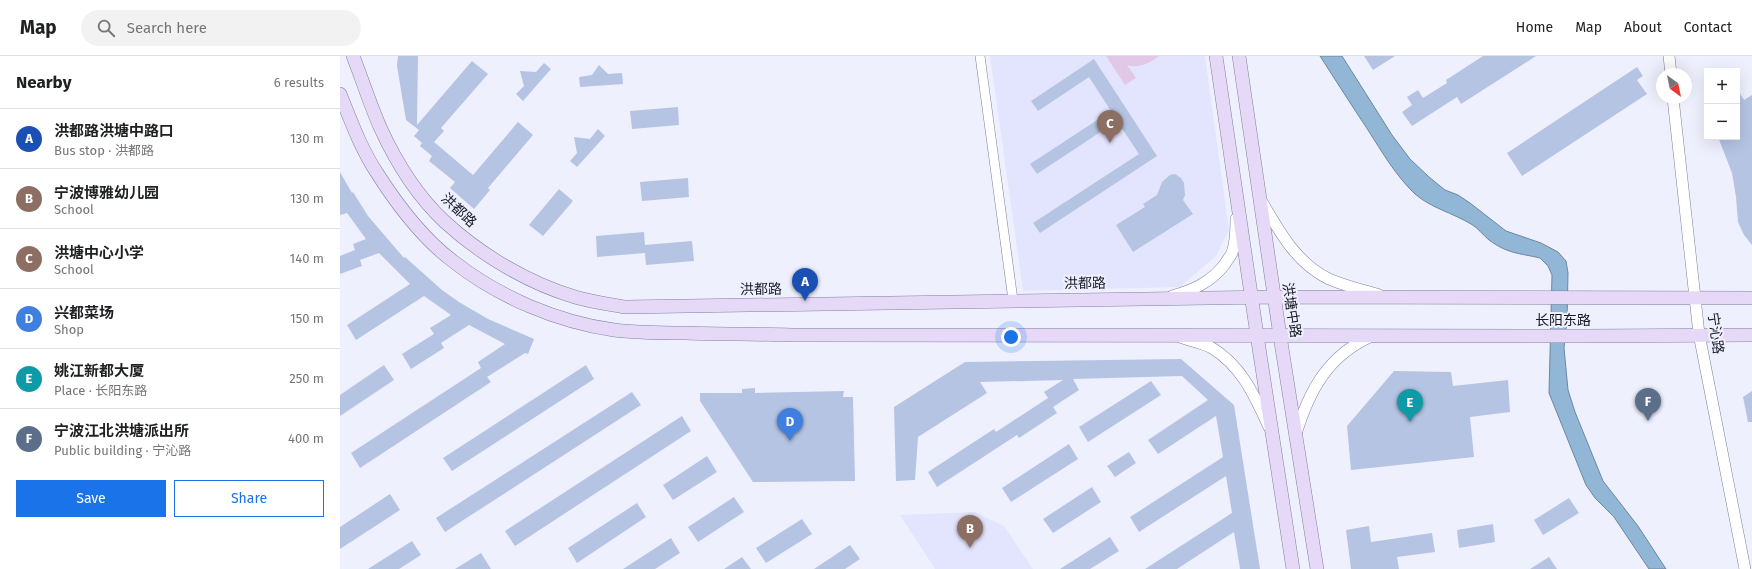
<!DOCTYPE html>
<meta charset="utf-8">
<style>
body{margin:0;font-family:"Fira Sans","Noto Sans SC",sans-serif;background:#f2f2f2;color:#202124}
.controls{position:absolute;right:12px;top:12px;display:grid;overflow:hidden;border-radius:0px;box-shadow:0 4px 16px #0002}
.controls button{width:36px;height:36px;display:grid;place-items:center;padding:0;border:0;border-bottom:1px solid #e0e0e0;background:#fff;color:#202124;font:20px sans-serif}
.compass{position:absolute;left:1316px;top:12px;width:36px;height:36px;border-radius:50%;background:#fff;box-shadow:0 4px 16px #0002;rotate:147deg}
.you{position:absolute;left:671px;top:281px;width:14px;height:14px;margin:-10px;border:3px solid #fff;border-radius:50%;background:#1a73e8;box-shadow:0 0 0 6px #1a73e833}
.badge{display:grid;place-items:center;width:26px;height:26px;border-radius:50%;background:#1a73e8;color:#fff;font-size:13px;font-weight:700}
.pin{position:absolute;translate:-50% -33px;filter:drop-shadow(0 1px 2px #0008)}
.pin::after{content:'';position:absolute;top:21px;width:14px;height:12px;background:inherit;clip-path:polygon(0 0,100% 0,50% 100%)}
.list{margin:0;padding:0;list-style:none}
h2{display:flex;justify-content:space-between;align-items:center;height:52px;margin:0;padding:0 16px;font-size:17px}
h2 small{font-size:13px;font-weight:400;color:#757577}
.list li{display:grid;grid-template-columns:26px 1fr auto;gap:12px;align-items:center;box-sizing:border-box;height:60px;padding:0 16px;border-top:1px solid #e0e0e0}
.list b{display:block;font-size:15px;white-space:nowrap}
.list p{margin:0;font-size:13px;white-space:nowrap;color:#757577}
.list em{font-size:13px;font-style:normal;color:#757577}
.actions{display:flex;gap:8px;padding:12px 16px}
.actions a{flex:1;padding:9px 0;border:1px solid #1a73e8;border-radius:0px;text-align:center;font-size:14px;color:#1a73e8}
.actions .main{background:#1a73e8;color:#fff}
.icon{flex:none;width:22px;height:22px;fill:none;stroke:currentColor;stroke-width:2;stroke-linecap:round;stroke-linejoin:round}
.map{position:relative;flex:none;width:1412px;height:513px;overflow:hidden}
header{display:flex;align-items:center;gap:24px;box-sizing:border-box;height:56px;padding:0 20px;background:#fff;border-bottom:1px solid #e0e0e0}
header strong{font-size:19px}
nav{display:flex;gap:22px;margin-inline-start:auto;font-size:14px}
.search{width:280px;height:36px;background:#f2f2f2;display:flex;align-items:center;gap:10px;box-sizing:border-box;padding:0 14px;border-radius:22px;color:#757577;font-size:15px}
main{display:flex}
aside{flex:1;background:#fff}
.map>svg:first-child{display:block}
.built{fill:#e3e5fe}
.green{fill:#e2c8e7}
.water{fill:#91b6d6;stroke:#6d87a1}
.building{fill:#b5c4e3}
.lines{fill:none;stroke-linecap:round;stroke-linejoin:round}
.minor-casing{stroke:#7e809f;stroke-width:10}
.tertiary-casing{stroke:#7e809f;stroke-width:12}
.secondary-casing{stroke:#7e809f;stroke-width:14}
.minor{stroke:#fff;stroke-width:9}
.tertiary{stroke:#fff;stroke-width:11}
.secondary{stroke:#e6d9f7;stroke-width:13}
.labels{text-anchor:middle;stroke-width:4;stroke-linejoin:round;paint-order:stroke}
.street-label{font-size:14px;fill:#181925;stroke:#eff0fe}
</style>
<header>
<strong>Map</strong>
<div class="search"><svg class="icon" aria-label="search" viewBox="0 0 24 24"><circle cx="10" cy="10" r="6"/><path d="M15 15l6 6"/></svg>Search here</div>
<nav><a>Home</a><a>Map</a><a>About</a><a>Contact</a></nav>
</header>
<main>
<aside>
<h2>Nearby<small>6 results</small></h2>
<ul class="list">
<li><span class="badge" style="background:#1a4fb4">A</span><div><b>洪都路洪塘中路口</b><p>Bus stop · 洪都路</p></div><em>130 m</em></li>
<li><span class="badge" style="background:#8d6e63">B</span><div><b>宁波博雅幼儿园</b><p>School</p></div><em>130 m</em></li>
<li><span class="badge" style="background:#8d6e63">C</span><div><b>洪塘中心小学</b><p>School</p></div><em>140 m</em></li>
<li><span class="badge" style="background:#3f7fe0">D</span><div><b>兴都菜场</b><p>Shop</p></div><em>150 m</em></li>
<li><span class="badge" style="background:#0f9aa8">E</span><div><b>姚江新都大厦</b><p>Place · 长阳东路</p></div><em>250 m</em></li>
<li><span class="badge" style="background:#5c6f8a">F</span><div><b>宁波江北洪塘派出所</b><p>Public building · 宁沁路</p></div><em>400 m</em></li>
</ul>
<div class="actions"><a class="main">Save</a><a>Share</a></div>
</aside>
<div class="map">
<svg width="1412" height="513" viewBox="0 0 1412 513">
<rect width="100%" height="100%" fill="#eff0fe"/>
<path class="built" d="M650,0H865L889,174L876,200L840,231L683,235Z
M635,456L664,470L693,513H595L560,459Z"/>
<path class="green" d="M766,0H819C810,7 798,13 787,9L796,22L785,29Z"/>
<path class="water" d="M980,0H1002L1052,79L1070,103L1089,121L1105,134L1118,139L1130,147L1166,175L1201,187L1218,196L1226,205L1228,217L1227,265L1224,292L1228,334L1235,356L1263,425L1298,470L1326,513H1309L1274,461L1255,442L1246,429L1209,337L1212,219L1208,210L1200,202C1179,197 1168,198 1149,184C1143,179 1138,172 1131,168C1113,157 1091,152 1075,138C1056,120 1042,96 1028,74C1012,50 996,25 980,0Z"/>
<path class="building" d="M58,0H78L77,69L132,5L148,18L101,72L104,75L94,86L133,119L178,66L193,79L148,132L150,134L134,153L110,132L115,126L89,105L92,100L80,90L82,87L74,80L79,74L66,64L57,10Z
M1024,0H1055L1033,14Z
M1143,0H1196L1121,48L1117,41L1072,70L1062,56L1072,49L1067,41L1078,34L1083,42L1107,27L1106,24Z
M754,3L817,100L700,177L693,167L799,98L777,65L697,118L690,108L771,55L749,21L698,55L691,45Z
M204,7L211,13L183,45L176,38L184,30L180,15L196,16Z
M259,9L268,18L282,17L283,28L240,31L239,21L252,19Z
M1297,11L1303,20L1297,24L1307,38L1182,120L1167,97Z
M1397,33L1404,44L1412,39V189L1404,179L1398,166L1396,141L1392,117L1378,81H1397Z
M338,51L339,69L292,73L290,55Z
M258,73L265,80L237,111L230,105L237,97L234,81L250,83Z
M0,116L12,137L13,136L28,160L64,202L65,201L102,234L119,246L148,263L194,283L188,298L185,297L147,321L151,326L20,412L11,397L141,312L138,306L165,288L129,269L101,287L104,292L71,313L62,298L94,278L90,272L111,259L84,240L16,284L7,269L70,228L39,197L20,204L22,210L0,218V200L15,194L13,188L26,183L7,157L0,159Z
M835,118L841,122L844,127L845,139L843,144L853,158L793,196L776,169L805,151L803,148L817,139L822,126L830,119Z
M348,122L349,141L302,145L300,126Z
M219,133L233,145L203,180L189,169Z
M304,176L305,189L352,185L354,205L306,209L305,197L257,201L256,180Z
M841,303L894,349L920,513H900L894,476L837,513H805L892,457L886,420L799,476L790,461L883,401L876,360L818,398L808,384L868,344L842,320L733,323L739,334L713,351L717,357L679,382L677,379L597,431L588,416L654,373L656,376L708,342L704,336L723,324L640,326L647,337L578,381L575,424L556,425L554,351L625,306Z
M44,309L54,324L0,360V339Z
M246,309L254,323L112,415L103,402Z
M1054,315L1111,316L1113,330L1168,324L1170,356L1130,361L1134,401L1011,414L1007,370Z
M811,325L821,339L748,386L739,371Z
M415,332V337L504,335L503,341H513L515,425L413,426L360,345V337H402V333Z
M1412,335V366H1408L1403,341Z
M292,336L301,349L105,476L96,462Z
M342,360L351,375L175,490L165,475Z
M729,388L738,403L671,446L662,432Z
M789,396L796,407L775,421L767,410Z
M367,400L377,416L333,444L323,429Z
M752,431L761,446L713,477L703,463Z
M50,438L60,454L0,493V471Z
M394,441L404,456L358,486L348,471Z
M1229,442L1239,457L1203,479L1194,464Z
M297,447L306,461L237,507L228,492Z
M462,463L472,478L426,507L416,492Z
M1153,468L1155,486L1119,492L1117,474Z
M1029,470L1031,486L1092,477L1095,496L1057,501L1059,513H1011L1006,474Z
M770,481L779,495L750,513H720Z
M331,482L340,497L315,513H283Z
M72,485L81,499L59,513H28Z
M510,489L520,503L505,513H474Z
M141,497L151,513H115Z
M402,501L411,513H384Z
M1209,501L1217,513H1190Z"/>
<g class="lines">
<g class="minor-casing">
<path id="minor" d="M640,0L673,244"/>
</g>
<g class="tertiary-casing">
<path id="tertiary" d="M1329,0L1331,18
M1333,42L1359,278L1405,513
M922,146C940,176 956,207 989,223C1005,230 1023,234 1039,239
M832,240C854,234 871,226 885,208C887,204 890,201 892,197C896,186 896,174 896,163
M840,281C850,285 863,287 872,292C902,310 915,341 929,371
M956,378C969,335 988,299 1032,280"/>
</g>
<g class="secondary-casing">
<path id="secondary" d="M13,0C22,23 30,48 40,71C55,104 77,140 105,166C141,199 188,227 235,241C251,246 269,248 285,251L934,241L1412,242
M876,0L917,279L953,513
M899,0L940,280L977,513
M0,38C11,65 21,93 37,117C58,150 83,183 114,206C159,241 217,266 274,274C297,277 322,277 346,277C381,278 416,278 452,279L1243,280L1412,279"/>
</g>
<use href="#minor" class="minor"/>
<use href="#tertiary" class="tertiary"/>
<use href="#secondary" class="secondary"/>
</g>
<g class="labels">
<g class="street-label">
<text transform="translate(119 154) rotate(43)" y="5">洪都路</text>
<text transform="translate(745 227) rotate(-1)" y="5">洪都路</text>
<text transform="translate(421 233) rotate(-1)" y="5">洪都路</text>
<text transform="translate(952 254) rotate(81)" y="5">洪塘中路</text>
<text x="1223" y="269">长阳东路</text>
<text transform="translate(1376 277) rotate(82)" y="5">宁沁路</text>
</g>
</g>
</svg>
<div class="controls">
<button>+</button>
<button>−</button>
</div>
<svg class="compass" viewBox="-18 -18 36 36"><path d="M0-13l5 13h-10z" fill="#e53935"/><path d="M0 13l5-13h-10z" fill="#757577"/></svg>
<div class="you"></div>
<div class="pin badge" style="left:465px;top:245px;background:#1a4fb4">A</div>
<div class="pin badge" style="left:630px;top:492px;background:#8d6e63">B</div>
<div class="pin badge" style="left:770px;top:87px;background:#8d6e63">C</div>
<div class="pin badge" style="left:450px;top:385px;background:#3f7fe0">D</div>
<div class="pin badge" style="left:1070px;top:366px;background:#0f9aa8">E</div>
<div class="pin badge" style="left:1308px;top:365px;background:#5c6f8a">F</div>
</div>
</main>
